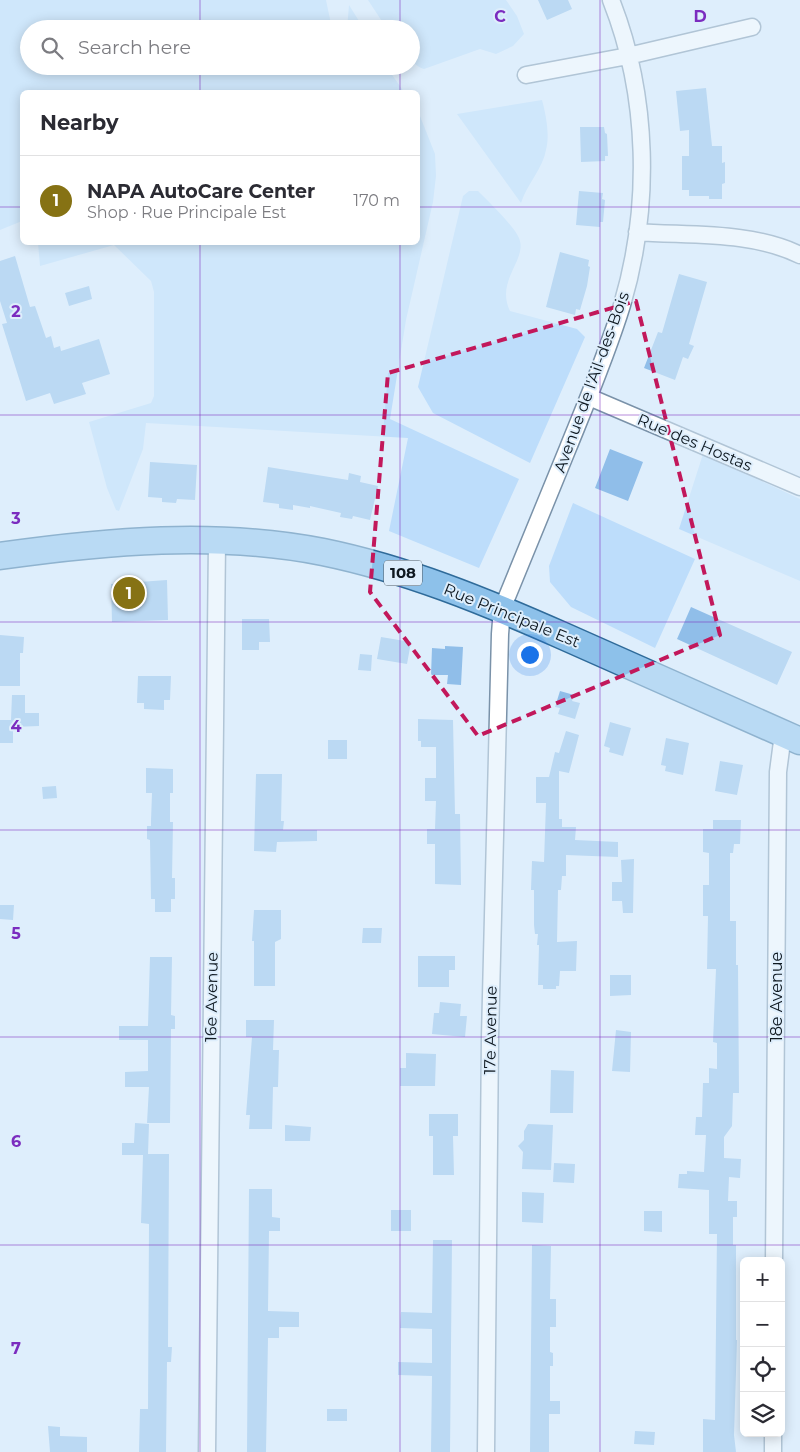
<!DOCTYPE html>
<meta charset="utf-8">
<style>
body{margin:0;font-family:Montserrat,sans-serif;background:#f7f7f7;color:#2b2b33}
.controls{position:absolute;right:15px;bottom:15px;display:grid;overflow:hidden;border-radius:8px;box-shadow:0 2px 12px #0003}
.controls button{width:45px;height:45px;display:grid;place-items:center;padding:0;border:0;border-bottom:1px solid #e1e1e2;background:#fff;color:#2b2b33;font:25px sans-serif}
.you{position:absolute;left:529px;top:654px;width:18px;height:18px;margin:-12px;border:4px solid #fff;border-radius:50%;background:#1a73e8;box-shadow:0 0 0 8px #1a73e833}
.badge{display:grid;place-items:center;width:32px;height:32px;border-radius:50%;background:#867214;color:#fff;font-size:16px;font-weight:700}
.pin{position:absolute;translate:-50% -50%;border:2px solid #fff;box-shadow:0 1px 5px #0006}
.list{margin:0;padding:0;list-style:none}
h2{display:flex;justify-content:space-between;align-items:center;height:65px;margin:0;padding:0 20px;font-size:21px}
h2 small{font-size:16px;font-weight:400;color:#7c7c81}
.list li{display:grid;grid-template-columns:32px 1fr auto;gap:15px;align-items:center;box-sizing:border-box;height:90px;padding:0 20px;border-top:1px solid #e1e1e2}
.list b{display:block;font-size:19px;white-space:nowrap}
.list p{margin:0;font-size:16px;white-space:nowrap;color:#7c7c81}
.list em{font-size:16px;font-style:normal;color:#7c7c81}
.icon{flex:none;width:28px;height:28px;fill:none;stroke:currentColor;stroke-width:2;stroke-linecap:round;stroke-linejoin:round}
.map{position:relative;flex:none;width:800px;height:1452px;overflow:hidden}
.search{position:absolute;background:#fff;box-shadow:0 2px 12px #0003;left:20px;top:20px;width:400px;height:55px;display:flex;align-items:center;gap:12px;box-sizing:border-box;padding:0 18px;border-radius:28px;color:#7c7c81;font-size:19px}
.panel{position:absolute;background:#fff;box-shadow:0 2px 12px #0003;left:20px;top:90px;width:400px;height:155px;border-radius:8px}
.map>svg:first-child{display:block}
.green{fill:#bdddfb}
.building{fill:#90bee9}
.lines{fill:none;stroke-linecap:round;stroke-linejoin:round}
.street-casing{stroke:#7a92a9;stroke-width:19}
.primary-casing{stroke:#2f6b9a;stroke-width:29}
.street{stroke:#fff;stroke-width:16}
.primary{stroke:#8dc1ea;stroke-width:26}
.marked{fill:none;stroke:#c2185b;stroke-width:4;stroke-dasharray:10 6;stroke-linejoin:round}
.grid{fill:none;stroke:#7b2cbf;stroke-width:1;stroke-opacity:0.55}
.labels{text-anchor:middle;stroke-width:4;stroke-linejoin:round;paint-order:stroke}
.shield{fill:#deeefc;stroke:#4c5862;stroke-width:1}
.shield-label{font-size:15px;font-weight:bold;fill:#0e1820}
.street-label{font-size:16px;fill:#0e1820;stroke:#deeefc}
.grid-label{font-size:16px;text-anchor:middle;font-weight:bold;fill:#7b2cbf;stroke:#deeefc;stroke-width:4;stroke-linejoin:round;paint-order:stroke}
</style>
<div class="map">
<svg width="800" height="1452" viewBox="0 0 800 1452">
<rect width="100%" height="100%" fill="#deeefc"/>
<path class="green" d="M0,0H326L331,24L339,29H29V66H386L404,92H22V221L0,230Z
M368,0H506L517,16L524,34L513,46L496,54L480,49L424,69C405,63 411,45 411,29H387Z
M349,5L364,29H347Z
M542,100C546,115 550,135 546,150C543,168 527,184 521,203L457,114Z
M418,111L435,154L436,176L433,202L406,320L390,419L519,479L479,568L389,531L408,438L146,423L143,449L119,511L116,510L107,488L89,422L151,403L154,396V292L151,281L114,245L40,266L38,243L418,242Z
M469,191H478C488,201 514,226 519,238C528,260 495,280 510,311L577,329L585,337L530,463L433,413L418,387L463,196Z
M703,454L800,499V581L679,529Z
M573,503L695,559L655,648L571,607L550,582L549,566Z"/>
<path class="building" d="M538,0H568L572,9L547,20Z
M706,88L712,146H722V163L725,162V183L722,184V199H709V196H689V190H682V156H689V130L680,131L676,91Z
M580,127H604L605,133L607,134L608,156H605V161L581,162Z
M579,191L603,193L602,199L605,200L603,222H600V227L576,225Z
M560,252L589,260L588,266L590,267L587,286L580,310L576,309L575,315L546,307Z
M15,256L30,307L35,306L46,338L51,336L54,348L60,346L61,351L99,339L110,374L82,383L86,394L54,404L50,393L26,401L2,324L7,323L0,301V261Z
M679,274L707,282L689,344L694,346L688,359L683,357L675,380L644,368L658,332L662,333Z
M89,286L92,299L69,306L65,293Z
M610,449L643,462L628,501L595,488Z
M150,462L197,465L195,500L177,499L176,503L162,502V498L148,497Z
M268,467L348,480L349,473L361,476L360,482L378,486L370,520L353,516L352,519L340,517L341,513L310,506V508L293,505V510L279,508V504L263,502Z
M167,580L168,620L112,622L111,584Z
M691,607L792,652L777,685L677,639Z
M242,619H269L270,642H259V650H242Z
M0,635L24,637L23,653H20V686H0Z
M381,637L411,642L407,664L377,659Z
M445,646L463,647L461,685L447,684L448,675H431L432,648L445,649Z
M360,654L372,655L371,671L358,670Z
M138,676H171L170,700H164V710L144,709V703H137Z
M560,691L574,695L572,701L580,703L575,719L558,714L560,708L555,707Z
M12,695H25V713H39V726L13,727V743H0V720H11Z
M418,719L453,720L455,814H460L461,885L435,884V844H427V829H435L436,801H425V778H436V747H421V741H418Z
M610,722L631,728L623,756L609,752L610,748L604,746Z
M566,731L579,735L569,773L559,771V819H562V827H576L575,840L618,842V857L566,855V876H562L561,890H558L557,942L577,941L576,971H560L559,986H556V989H543V985H538L539,945H537L538,934H535L534,925V890H531L532,861L544,862L546,803H536V777H549L555,752L559,753Z
M666,738L689,743L683,775L665,771L666,766L661,765Z
M328,740H347V759H328Z
M720,761L743,765L737,795L715,791Z
M146,768L173,769V793H170V822H173L172,878H175V899H171V912H155V899H151L150,840L147,839V826H151V821L152,793H146Z
M256,774H282L281,821H284L283,830H317V841L277,842L276,852L254,851Z
M56,786L57,798L43,799L42,787Z
M713,820H741L740,844H734L733,853H730V921H736V965H738L739,1093H733L732,1126L724,1137V1158L741,1159L740,1178L729,1177L728,1201H737V1217H733V1245H736V1340H737L734,1435L736,1452H703V1419L715,1420L717,1234H709V1190L678,1188L679,1174H687V1171L704,1172L706,1135H695L696,1117H702L703,1083H709V1068L717,1069V1043L713,1042L716,969H707L708,916H703V885H709V853L703,852V829H713Z
M634,859L633,913H623L622,901H612V882H622L621,860Z
M0,905H14L13,920L0,919Z
M254,910H281V939L275,942V986H254V941H252Z
M363,928H382L381,943H362Z
M418,956H455V970H449V987H418Z
M150,957H172L171,1015L175,1016V1029H171L170,1123H147L149,1087H125V1072L148,1071V1040H119V1026H148Z
M610,975H631V995L610,996Z
M440,1002L461,1004L460,1016H467L465,1037L432,1034L434,1013H439Z
M246,1020H274L273,1050H279L278,1087H273L272,1129H249L250,1115H246L252,1037H246Z
M616,1030L631,1032L630,1072L612,1071Z
M406,1053L436,1054L435,1086H400V1068H406Z
M551,1070L574,1071L573,1113H550Z
M429,1114H458V1136H453L454,1175H433V1136H429Z
M135,1123L149,1124L148,1154H169L168,1347H172L171,1362H167L166,1452H139L140,1409H148L149,1224L141,1223L143,1155H122V1143H134Z
M528,1124L553,1125L551,1170L522,1169L523,1152L518,1146L524,1140V1131Z
M285,1125L311,1127L310,1141H285Z
M554,1163L575,1164L574,1183L553,1182Z
M249,1189H272V1217L280,1218V1231H269L268,1311L299,1312V1327H279V1338H268L266,1452H247Z
M522,1192L544,1193L543,1223L522,1222Z
M391,1210H411V1231H391Z
M644,1211H662V1232L644,1231Z
M433,1240H452L450,1452H431L432,1376L398,1375V1362L432,1363V1329L400,1328L401,1312L432,1313Z
M532,1245L551,1246L550,1299H556V1327H550V1352L553,1353V1366H550V1401H560V1414H549V1452H530Z
M327,1409H347V1421H327Z
M48,1426L60,1427V1436L87,1437V1452H50Z
M635,1431L655,1432L654,1445L634,1444Z"/>
<g class="lines">
<g class="street-casing">
<path id="street" d="M526,75L628,56L752,27
M637,232C690,236 751,231 800,255
M589,397L800,487
M774,1261L778,772L783,734
M207,1452L217,542
M486,1452L490,1037L500,634L502,609C524,555 546,501 568,448C587,401 607,354 622,305C651,207 649,96 611,0
M773,1452V1433"/>
</g>
<g class="primary-casing">
<path id="primary" d="M0,556C106,541 217,531 323,552C406,569 484,601 561,635C641,670 720,706 800,741"/>
</g>
<use href="#street" class="street"/>
<use href="#primary" class="primary"/>
</g>
<path d="M0 0H800V1452H0ZM636,301L720,635L478,736L370,592L388,373Z" fill="#deeefc" fill-opacity=".55" fill-rule="evenodd"/>
<path class="marked" d="M636,301L720,635L478,736L370,592L388,373Z"/>
<path class="grid" d="M200,0V29M400,0V29M600,0V1452M200,66V92M400,66V92M0,207H22M418,207H800M200,242V1452M400,242V1452M0,415H800M0,622H800M0,830H800M0,1037H800M0,1245H800"/>
<g class="labels">
<rect class="shield" x="384" y="560.5" width="38" height="25" rx="4"/>
<g class="shield-label">
<text x="403" y="578">108</text>
</g>
<g class="street-label">
<text transform="translate(591 382) rotate(-70)" y="6">Avenue de l'Ail-des-Bois</text>
<text transform="translate(695 442) rotate(23)" y="6">Rue des Hostas</text>
<text transform="translate(512 615) rotate(22)" y="6">Rue Principale Est</text>
<text transform="translate(211 997) rotate(-89)" y="6">16e Avenue</text>
<text transform="translate(776 997) rotate(-90)" y="6">18e Avenue</text>
<text transform="translate(490 1030) rotate(-89)" y="6">17e Avenue</text>
</g>
</g>
<g class="grid-label">
<text x="500" y="22">C</text>
<text x="700" y="22">D</text>
<text x="16" y="317">2</text>
<text x="16" y="524">3</text>
<text x="16" y="732">4</text>
<text x="16" y="939">5</text>
<text x="16" y="1147">6</text>
<text x="16" y="1354">7</text>
</g>
</svg>
<div class="controls">
<button>+</button>
<button>−</button>
<button><svg class="icon" aria-label="locate" viewBox="0 0 24 24"><circle cx="12" cy="12" r="6"/><path d="M12 2v4M12 18v4M2 12h4M18 12h4"/></svg></button>
<button><svg class="icon" aria-label="layers" viewBox="0 0 24 24"><path d="M12 4l9 5-9 5-9-5zM3 14l9 5 9-5"/></svg></button>
</div>
<div class="you"></div>
<div class="pin badge" style="left:129px;top:593px">1</div>
<div class="search"><svg class="icon" aria-label="search" viewBox="0 0 24 24"><circle cx="10" cy="10" r="6"/><path d="M15 15l6 6"/></svg>Search here</div>
<section class="panel">
<h2>Nearby<small></small></h2>
<ul class="list">
<li><span class="badge">1</span><div><b>NAPA AutoCare Center</b><p>Shop · Rue Principale Est</p></div><em>170 m</em></li>
</ul>
</section>
</div>
